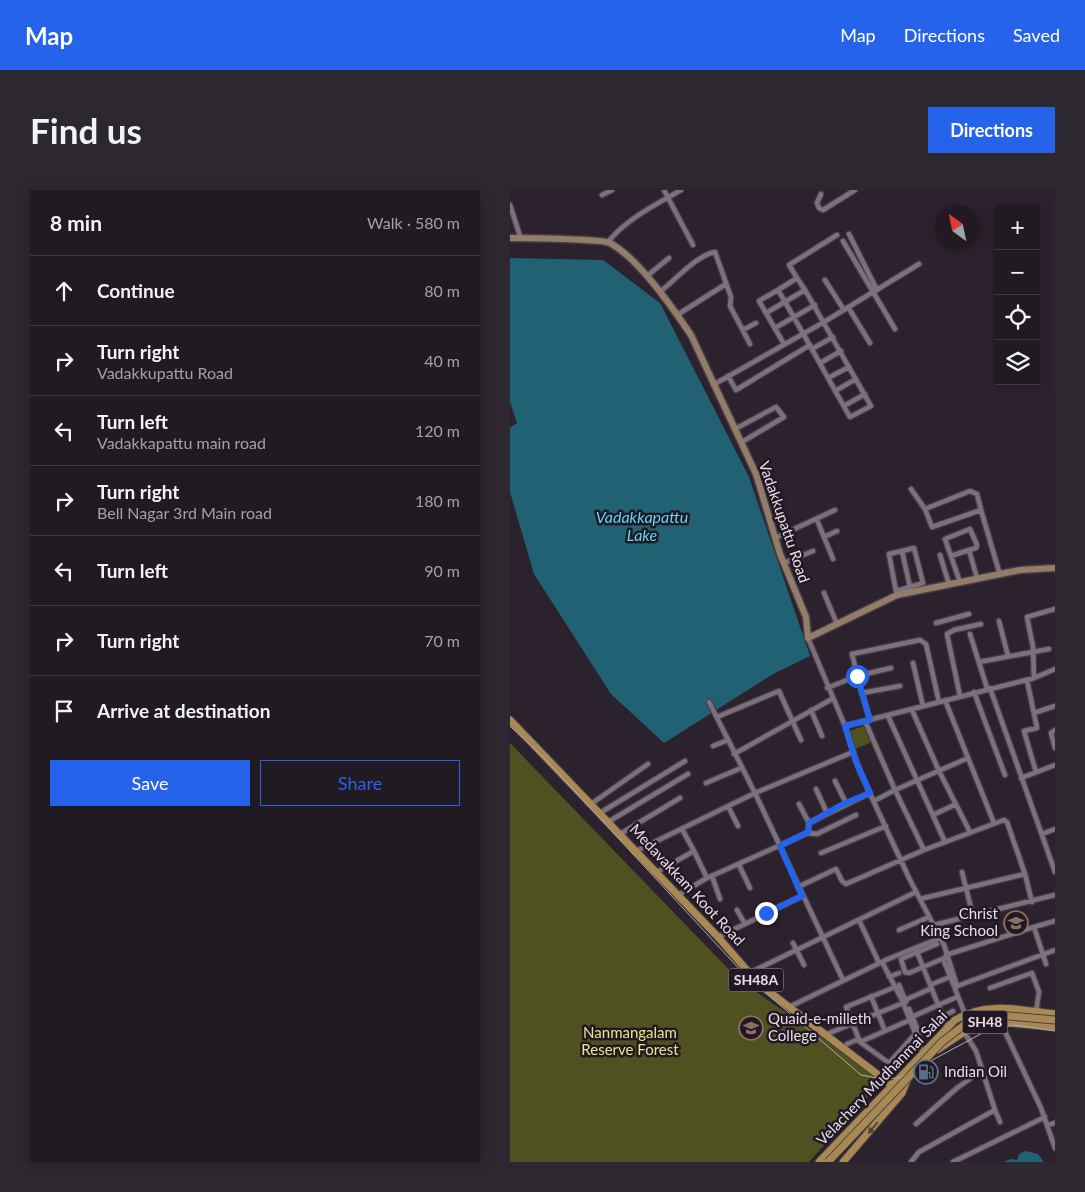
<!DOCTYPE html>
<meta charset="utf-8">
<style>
body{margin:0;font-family:Lato,sans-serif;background:#2d272f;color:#f1f3f6}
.controls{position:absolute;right:15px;top:15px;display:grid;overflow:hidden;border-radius:0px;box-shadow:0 2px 12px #0003}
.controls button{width:45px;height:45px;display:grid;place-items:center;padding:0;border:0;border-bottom:1px solid #3e3840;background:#211a22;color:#f1f3f6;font:25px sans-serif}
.compass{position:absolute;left:425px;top:15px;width:45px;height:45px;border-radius:50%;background:#211a22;box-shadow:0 2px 12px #0003;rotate:327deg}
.stop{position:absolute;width:15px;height:15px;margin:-11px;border:4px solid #2563eb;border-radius:50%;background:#fff}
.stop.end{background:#2563eb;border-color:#fff;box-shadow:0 1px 5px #0008}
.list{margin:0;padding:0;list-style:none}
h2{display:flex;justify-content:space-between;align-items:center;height:65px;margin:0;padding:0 20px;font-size:21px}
h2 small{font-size:16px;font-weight:400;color:#a2a1a5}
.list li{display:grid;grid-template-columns:32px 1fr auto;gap:15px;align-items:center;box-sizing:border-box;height:70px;padding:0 20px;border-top:1px solid #3e3840}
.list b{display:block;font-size:19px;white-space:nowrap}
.list p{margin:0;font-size:16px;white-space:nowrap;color:#a2a1a5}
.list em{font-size:16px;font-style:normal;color:#a2a1a5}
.actions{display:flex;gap:10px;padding:15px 20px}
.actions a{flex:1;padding:11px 0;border:1px solid #2563eb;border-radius:0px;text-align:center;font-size:18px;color:#2563eb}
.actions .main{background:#2563eb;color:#fff}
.icon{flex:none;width:28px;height:28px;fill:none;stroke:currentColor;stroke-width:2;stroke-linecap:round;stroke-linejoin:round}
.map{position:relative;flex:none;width:545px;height:972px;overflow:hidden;border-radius:0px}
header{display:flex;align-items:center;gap:30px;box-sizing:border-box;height:70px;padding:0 25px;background:#2563eb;color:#fff}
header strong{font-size:24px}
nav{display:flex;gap:28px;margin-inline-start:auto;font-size:18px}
.intro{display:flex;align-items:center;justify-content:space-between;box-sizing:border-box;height:120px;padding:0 30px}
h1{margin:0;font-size:35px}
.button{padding:12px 22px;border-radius:0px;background:#2563eb;color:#fff;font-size:18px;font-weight:700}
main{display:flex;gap:30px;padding:0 30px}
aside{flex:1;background:#211a22;border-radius:0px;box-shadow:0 2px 12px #0003}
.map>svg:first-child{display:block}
.green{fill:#4f5121}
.water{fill:#206274}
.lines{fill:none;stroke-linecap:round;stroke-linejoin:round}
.street-casing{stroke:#463e47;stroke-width:7}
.secondary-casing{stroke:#463e47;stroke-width:9}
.primary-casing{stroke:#463e47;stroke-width:9}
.street{stroke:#7d707d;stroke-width:4.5}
.secondary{stroke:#937d68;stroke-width:6}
.primary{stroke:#a98953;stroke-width:7}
.rail{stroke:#b2aab3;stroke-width:1}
.primary-bridge-casing{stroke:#463e47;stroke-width:9;stroke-linecap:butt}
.primary-bridge{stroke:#a98953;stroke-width:7}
.oneway{fill:#584536}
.route{stroke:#2563eb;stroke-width:6}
.labels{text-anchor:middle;stroke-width:5;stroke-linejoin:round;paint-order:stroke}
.shield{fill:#221823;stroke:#aba3ac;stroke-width:1}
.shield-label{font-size:14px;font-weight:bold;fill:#e6dee6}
.street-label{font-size:15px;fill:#e6dee6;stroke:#221823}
.poi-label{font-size:15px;fill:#e6dee6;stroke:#221823;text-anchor:start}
.park-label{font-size:15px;fill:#e2e687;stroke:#221823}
.water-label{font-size:16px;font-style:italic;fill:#5cd7f9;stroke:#221823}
</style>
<header>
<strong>Map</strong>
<nav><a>Map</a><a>Directions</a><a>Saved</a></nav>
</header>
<div class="intro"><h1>Find us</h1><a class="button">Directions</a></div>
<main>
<aside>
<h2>8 min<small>Walk · 580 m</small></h2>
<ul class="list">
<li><svg class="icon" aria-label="ahead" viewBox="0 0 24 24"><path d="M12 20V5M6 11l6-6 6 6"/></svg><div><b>Continue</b></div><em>80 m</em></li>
<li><svg class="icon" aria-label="right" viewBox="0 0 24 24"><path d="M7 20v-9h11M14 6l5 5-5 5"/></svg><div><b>Turn right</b><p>Vadakkupattu Road</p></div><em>40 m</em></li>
<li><svg class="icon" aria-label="left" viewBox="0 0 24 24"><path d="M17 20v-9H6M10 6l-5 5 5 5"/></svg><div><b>Turn left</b><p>Vadakkapattu main road</p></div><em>120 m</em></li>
<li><svg class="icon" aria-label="right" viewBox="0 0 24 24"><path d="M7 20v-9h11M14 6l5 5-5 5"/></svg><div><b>Turn right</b><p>Bell Nagar 3rd Main road</p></div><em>180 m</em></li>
<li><svg class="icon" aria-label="left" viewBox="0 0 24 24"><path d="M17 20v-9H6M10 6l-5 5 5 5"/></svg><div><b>Turn left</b></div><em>90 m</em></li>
<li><svg class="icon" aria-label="right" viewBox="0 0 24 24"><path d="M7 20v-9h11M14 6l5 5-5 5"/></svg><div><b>Turn right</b></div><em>70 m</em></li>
<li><svg class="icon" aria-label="arrive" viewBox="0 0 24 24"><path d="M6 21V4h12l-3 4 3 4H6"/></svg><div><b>Arrive at destination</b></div></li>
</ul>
<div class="actions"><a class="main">Save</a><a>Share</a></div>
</aside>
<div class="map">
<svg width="545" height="972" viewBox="0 0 545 972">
<rect width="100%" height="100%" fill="#2c222d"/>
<path class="green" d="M354,536L362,552L345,559L339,541Z
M0,553L229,790L373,890L299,972H0Z"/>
<path class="water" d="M0,68L93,70L150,113L239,287L300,466L263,484L154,553L101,504L24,384L0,302V238L7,233L0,212Z
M516,961L528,964L534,972H493L501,969L507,970L509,964Z"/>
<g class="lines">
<g class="street-casing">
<path id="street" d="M154,0L183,55
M311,4L307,13L309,18L313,20L345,0
M92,5L102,0
M0,15L11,49
M339,44L367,100
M333,51L385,139
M98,52C116,29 147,14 171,0
M137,86L159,68
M287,88L279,75L327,45
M315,90L334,120
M268,100L249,111L274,154
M150,102C165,90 187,65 205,62L221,107L220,116L240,154
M338,117L360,153
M256,123L295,100L361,216L340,227C316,185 293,142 268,100L287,88L295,100
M167,125L216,94
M265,138L305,115
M233,140L246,133
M302,159L323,147
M310,173L331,161
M218,186L226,200L300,155
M318,188L339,177
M203,195L314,132L409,74
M325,201L346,189
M334,216L355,204
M225,239L266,217L274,227L232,252
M401,299L415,319L422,337L471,320L490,385
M415,319L460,301L467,304L471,320
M307,330L323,369
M314,347L327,341
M265,348L325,320
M392,361L404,358L413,393L386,401L379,364L392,361L400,397L401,402
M430,365L439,394
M441,366L459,360
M274,373L303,361
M450,392L435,349L460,339L467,355L466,358L459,360L467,388
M314,403L327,434
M489,431L498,466
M426,433L459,424
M460,444L477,498
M298,448L335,536L350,582L400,690L434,755L447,796L445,799L455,824
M469,472L539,459
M403,473L413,516
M524,488L523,457L517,427L545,419
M517,490L527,538L514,541L526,582
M390,496L352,503L342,464L410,450L416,454L429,512
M317,498L347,486L381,478
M480,498L545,682
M464,502L495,585
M352,503L360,530
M450,506L437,444L444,440L471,434
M435,510L484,633
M301,520L312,546
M402,520L429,581L460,642
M524,523L545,516
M378,526L435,652
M207,527L269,501L291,550
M355,531L385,600L458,568
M335,536L524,488L545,479
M545,540L541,543L545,558
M203,556L218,550
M224,564L322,509
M511,588L545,575
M325,591L336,613
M196,593L231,578
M306,599L317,623
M364,611L385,600L414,660
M81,614L138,574
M289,614L299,633
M218,616L228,636
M90,623L175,571
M423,625L446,614
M98,632L178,584
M172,639L184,661
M298,643L307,644L346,625
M110,644L170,608
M532,644L545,639
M124,662L245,603L199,512
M311,663L376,636
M229,675L240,698
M452,682L463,726
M145,683L184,661L197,688
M202,686L210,709
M288,697L326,679L332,691L336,694L414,660L494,630L497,632L515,684L522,712
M168,705L197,688L293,645L298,643L299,633L360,603
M410,709L515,684
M227,720L235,734L292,706
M349,730L369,773
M424,735L545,705
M524,737L545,731
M389,740L419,727
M208,747L235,734
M283,753L294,775
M427,754L391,769L395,782L399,783L437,767
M407,762L437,837
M436,765L524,737L536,774
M433,769L444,796
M372,772L392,810L413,863
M239,783L406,702
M379,787L389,783
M333,790L245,603L343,562
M389,795L396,812
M420,795L440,787
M447,796L545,760
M385,797L336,817L350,852L379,873L405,844
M480,798L522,783L529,802L526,822
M361,806L375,841
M395,810L420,799
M428,815L445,808
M281,816L378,769L430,748
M399,819L409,843L433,833
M402,827L426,816
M433,827L443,821
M490,831L531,918L545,958
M317,844L393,813
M350,852L400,830
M337,854L349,849
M485,920L490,932
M406,934L447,898L471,881
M538,935L545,933
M401,972L409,962L485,920L466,861L454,842
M443,972L535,927"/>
</g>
<g class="secondary-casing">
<path id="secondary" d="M0,48C14,48 92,49 100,53C129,69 162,117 181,145L246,284L270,364L296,427L298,448L387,405L510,380L545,378"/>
</g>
<g class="primary-casing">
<path id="primary" d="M0,530L208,747L249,794L392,903
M427,860L454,842L476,831L545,837
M309,972L445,830C476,811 511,820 545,824
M333,972L392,903L398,888"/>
</g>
<use href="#street" class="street"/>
<use href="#secondary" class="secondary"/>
<use href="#primary" class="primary"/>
<path class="rail" d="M0,536L35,569L234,784L351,885L372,889L389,888L478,840L503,835L545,841"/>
<g class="primary-bridge-casing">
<path id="primary-bridge" d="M318,972L432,852L454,835L472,827L487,825L545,830"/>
</g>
<use href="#primary-bridge" class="primary-bridge"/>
</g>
<defs><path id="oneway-solid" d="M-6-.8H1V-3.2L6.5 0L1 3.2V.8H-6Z" transform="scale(1.25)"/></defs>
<use class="oneway" href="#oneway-solid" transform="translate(363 938) rotate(129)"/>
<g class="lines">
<path class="route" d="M256,723L292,706L270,656L298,642L299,633L333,614L360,603L345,569L335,536L360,530L347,486"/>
</g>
<defs>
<g id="school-ring" transform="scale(1.25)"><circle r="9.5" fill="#221823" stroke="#8d6e63" stroke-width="1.5"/><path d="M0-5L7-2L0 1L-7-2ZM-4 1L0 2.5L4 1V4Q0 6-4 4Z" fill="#8d6e63"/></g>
<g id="university-ring" transform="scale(1.25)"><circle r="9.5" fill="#221823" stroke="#8d6e63" stroke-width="1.5"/><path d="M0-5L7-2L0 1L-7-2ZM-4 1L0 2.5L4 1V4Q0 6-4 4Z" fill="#8d6e63"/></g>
<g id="fuel-ring" transform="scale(1.25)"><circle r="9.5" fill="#221823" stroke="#5c6f8a" stroke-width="1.5"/><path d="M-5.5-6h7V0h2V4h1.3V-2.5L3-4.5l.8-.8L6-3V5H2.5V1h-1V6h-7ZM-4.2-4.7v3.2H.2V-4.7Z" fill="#5c6f8a"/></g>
</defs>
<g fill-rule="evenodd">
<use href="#school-ring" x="506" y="733"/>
<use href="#university-ring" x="241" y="838"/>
<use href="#fuel-ring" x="416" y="882"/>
</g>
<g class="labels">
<g class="shield">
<rect x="218.5" y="778.5" width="55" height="23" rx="4"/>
<rect x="452.5" y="820.5" width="45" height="23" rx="4"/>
</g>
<g class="shield-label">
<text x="246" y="795">SH48A</text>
<text x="475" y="837">SH48</text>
</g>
<g class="street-label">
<text transform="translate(274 332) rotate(71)" y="5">Vadakkupattu Road</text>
<text transform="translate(177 695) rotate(47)" y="5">Medavakkam Koot Road</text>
<text transform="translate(372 888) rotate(-46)" y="5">Velachery Mudhanmai Salai</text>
</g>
<g class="poi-label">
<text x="488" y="729" text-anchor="end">Christ<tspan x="488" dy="17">King School</tspan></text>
<text x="258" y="834">Quaid-e-milleth<tspan x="258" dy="17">College</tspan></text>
<text x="434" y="887">Indian Oil</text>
</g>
<g class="park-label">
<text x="120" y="848">Nanmangalam<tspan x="120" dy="17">Reserve Forest</tspan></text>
</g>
<g class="water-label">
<text x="132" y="333">Vadakkapattu<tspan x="132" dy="18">Lake</tspan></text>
</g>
</g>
</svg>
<div class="controls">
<button>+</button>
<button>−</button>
<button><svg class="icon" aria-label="locate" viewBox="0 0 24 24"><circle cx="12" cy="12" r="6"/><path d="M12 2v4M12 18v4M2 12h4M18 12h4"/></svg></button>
<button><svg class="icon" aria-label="layers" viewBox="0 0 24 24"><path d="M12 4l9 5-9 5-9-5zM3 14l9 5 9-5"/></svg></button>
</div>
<svg class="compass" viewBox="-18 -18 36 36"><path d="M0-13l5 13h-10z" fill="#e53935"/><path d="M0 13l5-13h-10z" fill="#a2a1a5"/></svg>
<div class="stop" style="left:347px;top:486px"></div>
<div class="stop end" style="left:256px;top:723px"></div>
</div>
</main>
